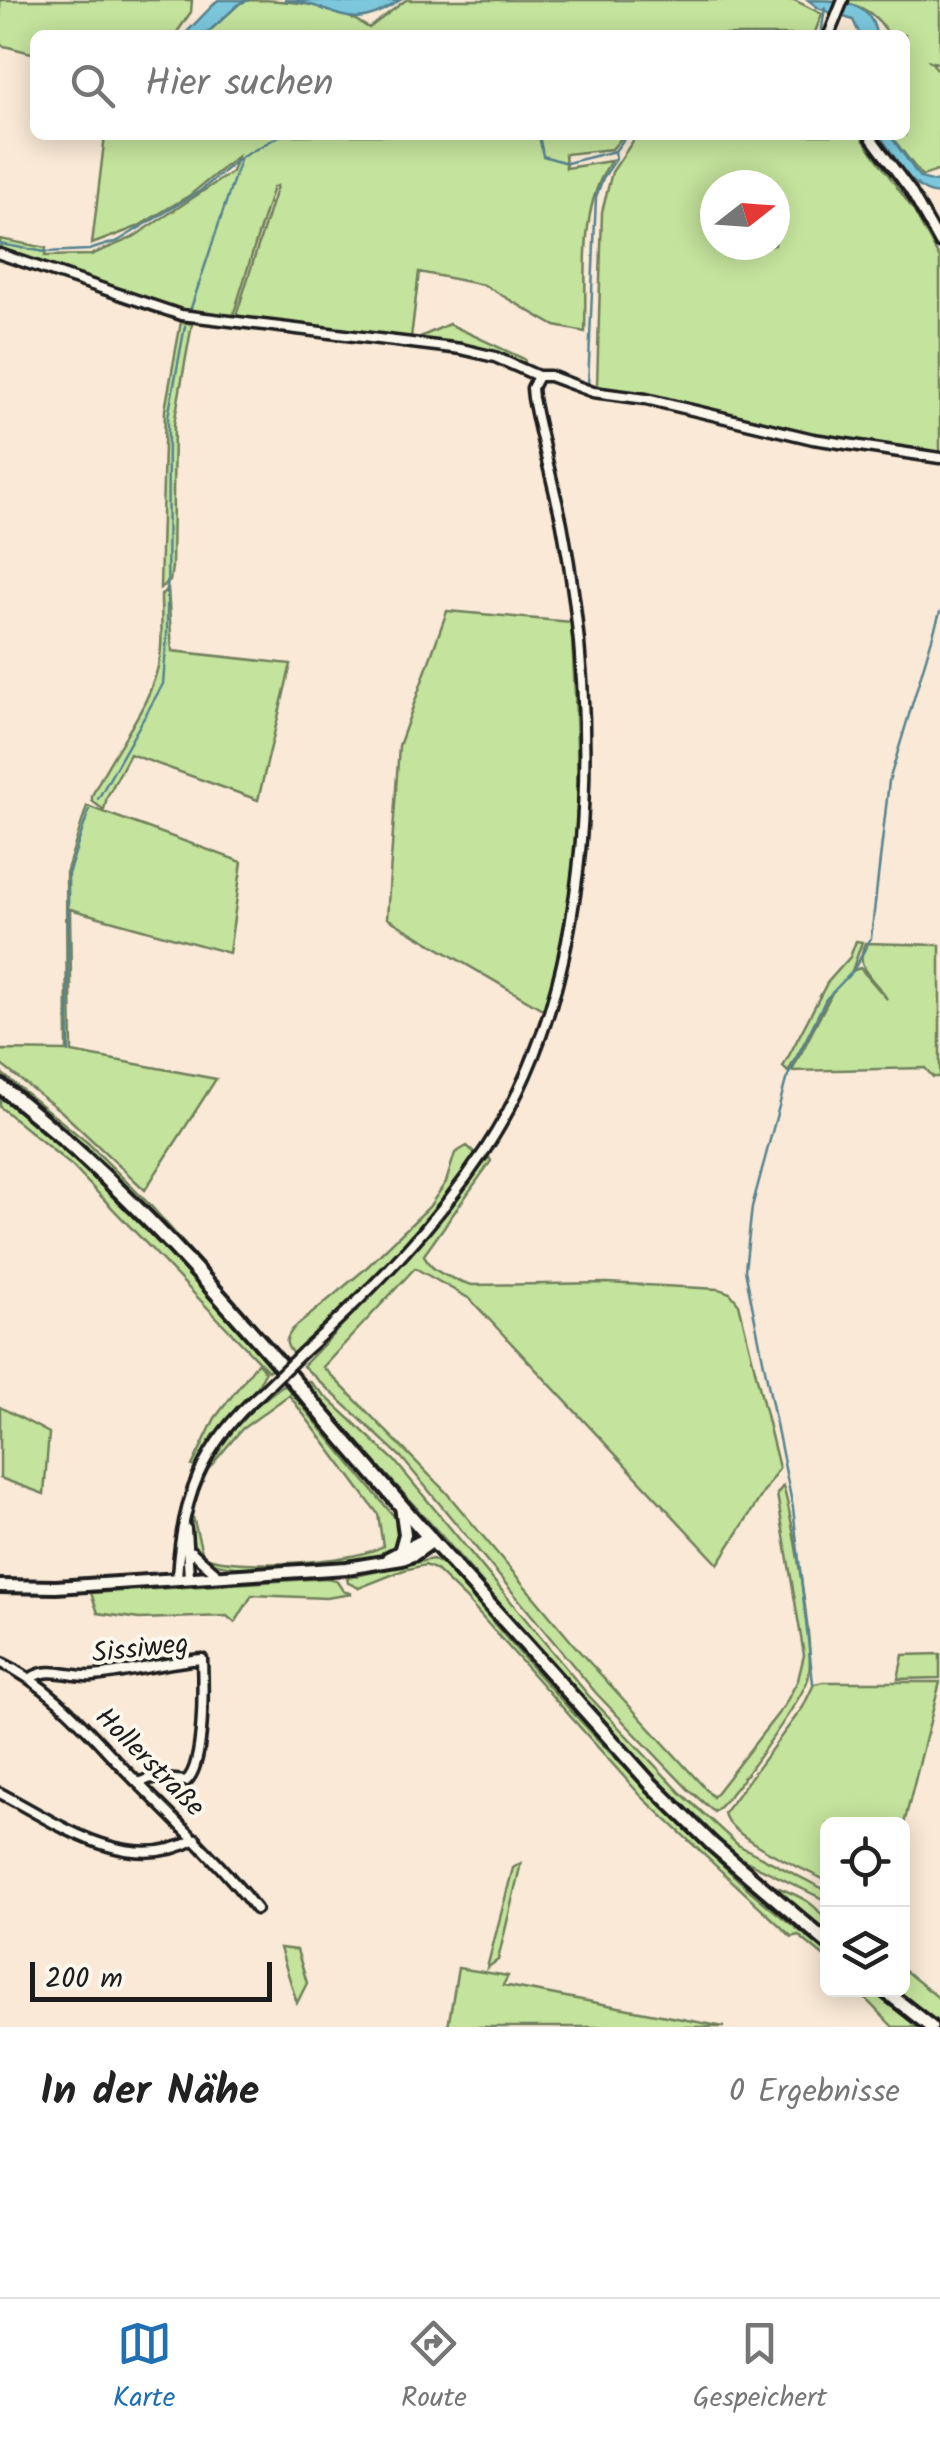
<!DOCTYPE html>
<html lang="de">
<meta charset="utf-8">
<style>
body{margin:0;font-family:Kalam,sans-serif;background:#f6f6f6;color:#222}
.controls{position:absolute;right:30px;bottom:30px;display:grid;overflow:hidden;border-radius:15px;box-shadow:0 5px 25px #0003}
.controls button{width:90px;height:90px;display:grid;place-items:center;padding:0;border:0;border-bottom:2px solid #e0e0e0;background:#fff;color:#222;font:50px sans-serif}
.compass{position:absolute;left:700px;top:170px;width:90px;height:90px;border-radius:50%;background:#fff;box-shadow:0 5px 25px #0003;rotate:73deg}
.scale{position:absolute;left:30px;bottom:25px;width:242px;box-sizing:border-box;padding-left:10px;border:5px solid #1c1c1c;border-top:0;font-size:28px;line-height:35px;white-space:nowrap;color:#1c1c1c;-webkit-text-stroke:8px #fbf7ec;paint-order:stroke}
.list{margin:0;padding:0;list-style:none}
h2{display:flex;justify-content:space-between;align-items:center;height:130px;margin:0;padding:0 40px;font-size:42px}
h2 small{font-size:32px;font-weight:400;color:#767676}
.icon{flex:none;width:55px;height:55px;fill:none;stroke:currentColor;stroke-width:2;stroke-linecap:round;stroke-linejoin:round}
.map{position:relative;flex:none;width:940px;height:2027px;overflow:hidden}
.search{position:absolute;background:#fff;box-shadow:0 5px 25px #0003;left:30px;right:30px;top:30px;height:110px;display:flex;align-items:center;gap:25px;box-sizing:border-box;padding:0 35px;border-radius:15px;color:#767676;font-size:38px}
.sheet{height:270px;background:#fff}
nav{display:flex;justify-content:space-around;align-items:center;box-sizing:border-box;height:140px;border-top:2px solid #e0e0e0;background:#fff;font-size:28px;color:#767676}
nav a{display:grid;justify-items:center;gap:5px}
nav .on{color:#1f6fb2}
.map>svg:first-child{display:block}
.green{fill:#c4e39c;stroke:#70805c;stroke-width:2.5;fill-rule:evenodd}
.water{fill:#7cc7dc;stroke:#56838f;stroke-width:2.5}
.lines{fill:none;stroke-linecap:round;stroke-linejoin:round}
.stream{stroke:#56838f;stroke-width:2.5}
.street-casing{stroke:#1c1c1c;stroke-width:15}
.secondary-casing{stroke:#1c1c1c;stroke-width:18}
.primary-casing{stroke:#1c1c1c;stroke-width:19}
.highway-casing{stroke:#1c1c1c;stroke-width:20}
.street{stroke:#fbf7ec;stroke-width:8}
.secondary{stroke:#fbf7ec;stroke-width:10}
.primary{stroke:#fbf7ec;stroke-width:11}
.highway{stroke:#fbf7ec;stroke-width:12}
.street-bridge-casing{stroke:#1c1c1c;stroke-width:15;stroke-linecap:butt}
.street-bridge{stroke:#fbf7ec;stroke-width:8}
.labels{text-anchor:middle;stroke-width:8;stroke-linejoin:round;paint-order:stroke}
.street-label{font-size:28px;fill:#1c1c1c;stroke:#fbf7ec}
</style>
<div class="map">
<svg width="940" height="2027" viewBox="0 0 940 2027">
<rect width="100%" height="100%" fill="#f9e9d6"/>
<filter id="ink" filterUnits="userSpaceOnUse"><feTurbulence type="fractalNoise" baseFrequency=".01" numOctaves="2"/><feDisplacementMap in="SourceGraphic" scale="20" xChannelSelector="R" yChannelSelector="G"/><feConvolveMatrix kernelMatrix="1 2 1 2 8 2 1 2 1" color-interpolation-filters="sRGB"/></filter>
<g filter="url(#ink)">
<path class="green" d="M0,0H192L191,12L175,35H35V54L0,45Z
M249,0C290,0 334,4 369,28L406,0H794L822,14L814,35H205L240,3Z
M848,0H940V64L930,61L940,72V170L922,176L890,135H905V35H889C879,18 867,8 847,3Z
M105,135H624L612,149L565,154L566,168L611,161C578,208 587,276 585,332L555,326L484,285L419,272L411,338L235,319L277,186L273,187L232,319L183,313L0,251V239L46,248L45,256L91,255L132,238L232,172L237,157L190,195L137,227L92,244Z
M637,135H860L912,208L940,259V456L814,434L597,386L602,212L612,172ZM715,185H775V245H715Z
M181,322L192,324L174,424L172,567L170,581L160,588L165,410Z
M449,324L524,359L526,365L464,346L416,339Z
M168,589L172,651L291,664L258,800L130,754L107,797L104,810L92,801V796C113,748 151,710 160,657C163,637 161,615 161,595Z
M447,611L571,622C578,747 589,890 544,1010L387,918L399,746Z
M87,806L242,862L229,953L70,909L72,1052L216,1079L145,1190L62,1112L0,1064V1050L67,1051L66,873Z
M856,941L862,942L852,971L860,968L887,999C875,978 853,971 865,943L940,945V1077H933L925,1068L792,1071L832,993L788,1072L783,1067L827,983L850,957Z
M0,1072L88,1143L151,1206L287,1360L285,1361L0,1081Z
M0,1096C102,1171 191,1271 272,1368L268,1371L72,1166L0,1107Z
M467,1146L476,1154L474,1160L414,1238L356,1300L293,1354C284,1343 285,1340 293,1329L364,1270L429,1207L446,1182L455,1153Z
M489,1157L491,1161L424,1255C430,1273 454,1279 472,1285L607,1283L719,1289L730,1293L739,1304L779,1468L718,1564L470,1299L415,1268L323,1367L445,1491L580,1652L713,1797L784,1706L798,1680L804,1655L777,1494L783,1486C792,1517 816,1653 808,1679C802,1699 731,1799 714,1812L688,1789L596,1693L401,1457L303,1366L422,1242Z
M258,1362L265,1372L258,1386L220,1427L196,1467L192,1466L215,1418Z
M302,1381H309L394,1460L589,1696L681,1793L738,1845L827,1891V1901L738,1857L653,1781L441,1535Z
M284,1384L397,1520L402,1528L396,1550C365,1570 222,1580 197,1554L190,1534L193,1517L203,1556C233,1570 354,1563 383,1546L378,1514L289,1395L242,1429L209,1468L205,1467L243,1416Z
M0,1407L49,1433L44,1494L0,1478Z
M432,1559L441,1563L454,1576C544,1685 640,1789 744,1885C770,1909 800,1930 827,1953V1959L798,1935L792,1937L642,1797L465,1598L435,1569L425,1565L404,1570L359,1588L348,1583L347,1578Z
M326,1578L336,1580L343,1591L352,1594L326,1598L252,1595L235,1623L227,1616L139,1619L98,1613L91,1593Z
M940,1654V1678L898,1679L903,1655Z
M823,1682H940L903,1828L902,1824H828L827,1881C804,1869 729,1838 724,1813L803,1707L814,1684Z
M521,1863L498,1960L487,1968L513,1868Z
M766,1883C792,1893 827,1903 827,1934Z
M280,1948L297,1950L307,1983L297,2003Z
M458,1968L508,1976L503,1985L724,2027H448Z
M903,1969L940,1999V2026L895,1990H902Z
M857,1990H870L919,2027H893Z"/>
<path class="water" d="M218,0H249L240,3L205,35H184Z
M284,0C309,0 334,1 359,3C371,4 386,0 400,0C345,38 339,4 284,0Z
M808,0C837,0 872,0 876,35H860L853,20L820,9Z
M879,135H890L920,178L940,183V194C911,194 896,156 879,135Z"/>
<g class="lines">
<path class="stream" d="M821,35L825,7
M539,135L543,156L567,163L615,151L627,135
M0,244L45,252L89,250L118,241L200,191L240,158L281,135
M190,311L240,160
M588,385L596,197L603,178L616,159L615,151
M98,799L163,684L167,635L168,417L185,326
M69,1052L68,874L89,810
M813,1683L793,1508L745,1270L752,1207L786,1080L826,999L853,971L871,938L889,781L940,612"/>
<g class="street-casing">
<path id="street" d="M829,35L843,0
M869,135L910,190L940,243
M0,254L181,315L461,349L495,357L538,376H550L593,392L646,399L813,439L940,458
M303,1352C371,1291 434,1227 485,1150C599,977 600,721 562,524C553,482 541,440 533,398L532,388L538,376
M186,1529L189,1577
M192,1552L218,1575
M177,1577C182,1498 201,1445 262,1392
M0,1662C59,1690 94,1740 139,1784C180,1825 220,1863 256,1909
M31,1678C50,1665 71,1678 93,1676C129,1673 164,1662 202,1659C203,1685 205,1766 186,1781L151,1778L138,1783
M0,1793C58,1824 129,1876 196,1839"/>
</g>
<g class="secondary-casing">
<path id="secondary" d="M400,1552L405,1534L401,1506
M388,1558L429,1537
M0,1586L56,1587L347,1568L402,1559L415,1554L433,1541"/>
</g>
<g class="primary-casing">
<path id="primary" d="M429,1537L650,1783L713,1845L828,1943
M884,1990L931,2027"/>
</g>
<g class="highway-casing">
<path id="highway" d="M0,1086C164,1213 291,1383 429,1537"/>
</g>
<use href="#street" class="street"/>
<use href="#secondary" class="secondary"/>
<use href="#primary" class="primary"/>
<use href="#highway" class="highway"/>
<g class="street-bridge-casing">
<path id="street-bridge" d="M262,1392L303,1352"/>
</g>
<use href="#street-bridge" class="street-bridge"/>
</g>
</g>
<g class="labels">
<g class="street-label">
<text transform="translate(140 1647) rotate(-6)" y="10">Sissiweg</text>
<text transform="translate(151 1761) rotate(45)" y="10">Hollerstraße</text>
</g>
</g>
</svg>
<div class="controls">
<button><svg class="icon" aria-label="locate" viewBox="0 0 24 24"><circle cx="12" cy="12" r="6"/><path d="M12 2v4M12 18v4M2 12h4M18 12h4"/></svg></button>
<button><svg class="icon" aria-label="layers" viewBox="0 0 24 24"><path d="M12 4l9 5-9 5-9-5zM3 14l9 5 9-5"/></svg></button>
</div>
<svg class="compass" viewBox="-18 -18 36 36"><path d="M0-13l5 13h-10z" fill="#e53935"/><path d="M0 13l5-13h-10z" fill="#767676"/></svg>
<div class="scale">200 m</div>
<div class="search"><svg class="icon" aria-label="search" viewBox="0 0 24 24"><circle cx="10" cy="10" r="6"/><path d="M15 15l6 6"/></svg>Hier suchen</div>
</div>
<section class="sheet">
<h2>In der Nähe<small>0 Ergebnisse</small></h2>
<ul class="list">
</ul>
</section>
<nav>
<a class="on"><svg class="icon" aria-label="map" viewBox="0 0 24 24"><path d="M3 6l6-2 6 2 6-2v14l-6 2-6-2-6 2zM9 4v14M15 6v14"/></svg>Karte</a>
<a><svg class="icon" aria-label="directions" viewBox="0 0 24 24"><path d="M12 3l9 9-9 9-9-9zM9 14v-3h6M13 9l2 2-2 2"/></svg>Route</a>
<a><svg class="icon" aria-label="saved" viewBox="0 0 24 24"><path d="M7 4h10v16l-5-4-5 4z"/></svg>Gespeichert</a>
</nav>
